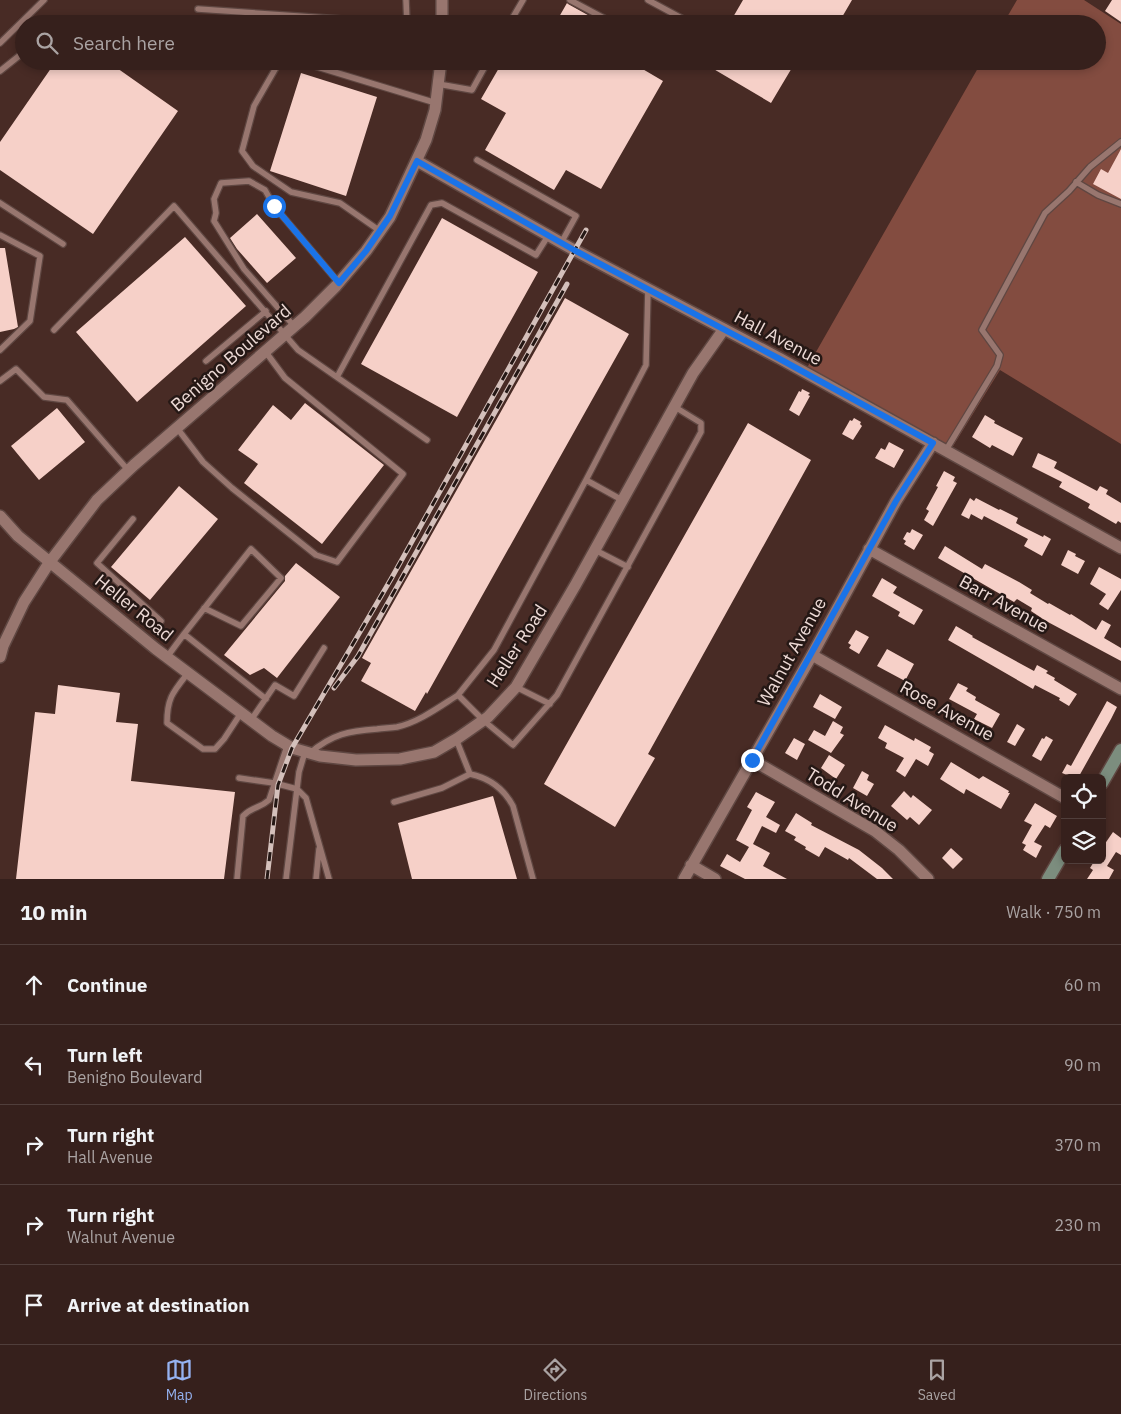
<!DOCTYPE html>
<meta charset="utf-8">
<style>
body{margin:0;font-family:"IBM Plex Sans",sans-serif;background:#3d2825;color:#f1f3f6}
.controls{position:absolute;right:15px;bottom:15px;display:grid;overflow:hidden;border-radius:8px;box-shadow:0 2px 8px #0003}
.controls button{width:45px;height:45px;display:grid;place-items:center;padding:0;border:0;border-bottom:1px solid #503e3b;background:#36201c;color:#f1f3f6;font:25px sans-serif}
.stop{position:absolute;width:15px;height:15px;margin:-11px;border:4px solid #1a73e8;border-radius:50%;background:#fff}
.stop.end{background:#1a73e8;border-color:#fff;box-shadow:0 1px 5px #0008}
.list{margin:0;padding:0;list-style:none}
h2{display:flex;justify-content:space-between;align-items:center;height:65px;margin:0;padding:0 20px;font-size:21px}
h2 small{font-size:16px;font-weight:400;color:#aaa3a3}
.list li{display:grid;grid-template-columns:32px 1fr auto;gap:15px;align-items:center;box-sizing:border-box;height:80px;padding:0 20px;border-top:1px solid #503e3b}
.list b{display:block;font-size:19px;white-space:nowrap}
.list p{margin:0;font-size:16px;white-space:nowrap;color:#aaa3a3}
.list em{font-size:16px;font-style:normal;color:#aaa3a3}
.icon{flex:none;width:28px;height:28px;fill:none;stroke:currentColor;stroke-width:2;stroke-linecap:round;stroke-linejoin:round}
.map{position:relative;flex:none;width:1121px;height:879px;overflow:hidden}
.search{position:absolute;background:#36201c;box-shadow:0 2px 8px #0003;left:15px;right:15px;top:15px;height:55px;display:flex;align-items:center;gap:12px;box-sizing:border-box;padding:0 18px;border-radius:28px;color:#aaa3a3;font-size:19px}
.sheet{height:465px;background:#36201c}
nav{display:flex;justify-content:space-around;align-items:center;box-sizing:border-box;height:70px;border-top:1px solid #503e3b;background:#36201c;font-size:14px;color:#aaa3a3}
nav a{display:grid;justify-items:center;gap:2px}
nav .on{color:#95b2f1}
.map>svg:first-child{display:block}
.green{fill:#834c40}
.building{fill:#f6d0c8}
.lines{fill:none;stroke-linecap:round;stroke-linejoin:round}
.lane-casing{stroke:#5f4742;stroke-width:8}
.street-casing{stroke:#5f4742;stroke-width:14}
.secondary-casing{stroke:#5f4742;stroke-width:15}
.lane{stroke:#98766f;stroke-width:5.5}
.street{stroke:#98766f;stroke-width:11}
.secondary{stroke:#7c8d7e;stroke-width:12}
.rail-casing{stroke:#d4c0bb;stroke-width:5}
.rail{stroke:#251815;stroke-width:3;stroke-dasharray:9;stroke-linecap:butt}
.route{stroke:#1a73e8;stroke-width:6}
.labels{text-anchor:middle;stroke-width:5;stroke-linejoin:round;paint-order:stroke}
.street-label{font-size:18px;fill:#eddad6;stroke:#251815}
</style>
<div class="map">
<svg width="1121" height="879" viewBox="0 0 1121 879">
<rect width="100%" height="100%" fill="#482b25"/>
<path class="green" d="M1017,0H1084L1121,24V444L1000,370L950,451L804,373L982,61H1097V24H1003Z"/>
<path class="building" d="M743,0H852L838,24H830L821,18L818,24H729Z
M1112,0H1121V22L1105,11Z
M567,3L568,4L604,24H555Z
M56,61H107L178,111L93,234L0,170V142Z
M503,61H629L663,81L601,189L566,170L554,190L485,150L506,113L481,99Z
M700,61H796L771,103Z
M301,73L377,97L346,196L270,171Z
M1121,149V199L1093,184L1101,169L1108,173Z
M257,214L296,258L267,283L237,249L230,238Z
M442,218L538,272L457,417L361,364Z
M185,237L246,306L137,402L76,332Z
M0,248H5L18,327L14,329L0,332Z
M565,298L629,334L427,694L426,692L415,711L361,681L371,663L362,658Z
M802,389L810,393L808,395L810,396L799,416L789,410L799,391L801,392Z
M305,403L384,465L322,544L244,483L258,464L238,450L273,405L291,420Z
M57,408L85,442L39,480L11,446Z
M985,415L995,421L994,423L1023,438L1013,456L992,445L990,448L972,437Z
M854,418L861,422L860,424L862,426L853,440L842,434L850,420L852,421Z
M748,423L811,460L648,754L655,758L615,827L544,784Z
M889,442L904,450L894,468L875,458L881,448L885,450Z
M1038,453L1057,462L1054,468L1097,491L1100,486L1108,490L1106,494L1121,503V523L1118,521L1116,524L1088,508L1090,504L1059,487L1062,482L1032,467Z
M944,471L955,477L953,481L957,483L933,526L924,520L929,511L926,509L938,487L936,486Z
M179,486L218,519L150,600L111,567Z
M970,498L974,501L976,498L999,510L1000,509L1018,518L1016,523L1021,526L1043,537L1044,535L1051,539L1042,556L1024,546L1028,539L984,516L982,520L971,514L969,519L961,515Z
M912,529L923,535L914,550L904,544L906,541L903,539L907,532L910,533Z
M945,546L982,569L985,564L1019,582L1032,590L1030,593L1048,604L1049,603L1070,615L1071,614L1096,630L1102,620L1111,625L1104,638L1121,648V661L1046,621L1031,611L1032,608L1017,599L1014,602L938,558Z
M1068,550L1076,554L1075,556L1085,561L1078,574L1061,565Z
M296,563L340,597L277,678L264,668L250,675L224,655L285,581V576Z
M1099,567L1121,579V590L1108,610L1099,604L1106,594L1090,584Z
M882,578L897,587L893,593L923,610L914,625L898,616L900,612L872,596Z
M956,626L973,636L972,637L1034,671L1037,665L1048,671L1046,673L1055,678L1054,680L1077,694L1069,706L1059,700L1060,698L1035,685L1033,689L948,640Z
M856,630L869,637L859,654L849,648L851,645L848,643Z
M887,649L914,664L905,681L877,666Z
M958,683L968,688L966,691L976,697L975,700L1000,714L992,728L974,719L977,714L949,699Z
M58,685L120,693L116,722L138,724L131,781L235,792L224,879H16L35,712L55,714Z
M820,694L842,707L835,719L813,707Z
M1107,701L1117,707L1111,719L1078,778H1065L1067,775L1062,773L1067,764L1071,766Z
M833,721L843,727L840,733L844,735L831,753L808,740L814,730L825,736Z
M1017,724L1025,729L1015,746L1007,742Z
M885,725L914,741L915,738L931,747L929,751L934,754L928,766L916,759L905,777L896,771L904,758L885,748L887,743L878,738Z
M1046,736L1053,740L1041,761L1032,756L1042,738L1044,739Z
M794,738L805,744L797,760L785,753Z
M829,755L845,765L836,779L821,768Z
M951,762L979,779L983,776L1009,791L1008,793H1010L1001,809L966,789L964,794L940,779Z
M862,771L869,775L867,780L874,784L867,796L853,788Z
M904,791L911,798L913,795L932,810L919,825L910,817L907,820L891,806Z
M756,792L775,802L766,817L780,825L776,833L762,826L753,844L770,853L763,866L787,879H745L720,866L727,854L740,862L749,847L736,840L752,810L747,807Z
M493,796L517,879H412L398,823Z
M1035,803L1057,816L1050,828L1045,825L1034,842L1042,846L1036,858L1023,850L1026,845L1022,843L1032,825L1024,821Z
M796,813L812,823L811,825L859,850L882,868L893,879H877L849,858L848,860L825,847L819,857L805,849L806,847L794,840L796,837L785,831Z
M1113,832L1121,838V855L1116,852L1107,866L1114,870L1109,879H1087L1093,870L1090,868L1095,860H1102V848Z
M951,848L963,859L953,869L942,858Z"/>
<g class="lines">
<g class="lane-casing">
<path id="lane" d="M406,0L407,23
M570,0L615,24
M648,0L685,20
M198,9L414,24
M509,24L523,0
M0,43L44,0
M287,61L277,66L254,106L242,151L253,166L291,192L340,203L380,231
M298,61L436,103
M0,71L24,52
M438,84L472,90L488,61
M477,160L576,216L561,243
M1076,182L1098,195L1121,204
M0,203L63,244
M0,235L40,256L30,321L0,350
M294,326L244,269L214,221L216,213L214,199L221,183L249,181L265,190L274,206L339,283
M54,330L174,206L298,350L427,440
M206,361L266,311
M337,377L431,205L442,203L536,255L548,236
M0,381L16,369L44,397L67,400L128,470
M177,428L203,462L232,488L316,555L337,562L403,474L285,378L265,351
M946,450L997,366L1000,355L982,330L1045,213L1069,191L1090,167L1121,142
M586,480L494,650L458,695L483,720L513,745L557,695L701,432V423L675,407
M622,500L586,480L646,365L648,289
M133,519L97,563L161,621
M595,550L628,567
M204,608L241,626L281,578L251,549L184,634L266,699
M167,657L184,634
M188,673C173,692 167,698 167,723L203,749H215L224,739L241,713
M516,687L550,704
M251,720L275,685L294,696L324,648
M310,753C332,734 349,731 377,729C384,728 390,728 397,727C419,722 439,707 458,695
M470,774C489,778 504,789 513,806L533,879
M239,778L274,783L297,789L306,798L329,879
M394,802L442,788L470,774L456,739
M237,879L243,816C253,806 259,809 269,800L287,746
M286,879L299,772L305,752
M316,879L319,849"/>
</g>
<g class="street-casing">
<path id="street" d="M442,24V0
M417,161L574,250L779,358L1121,548
M0,516L18,536L156,649L272,736L292,748L320,756L356,760L400,759L434,752L458,738L488,717L516,687L576,584L693,373L724,329
M869,549L1121,689
M812,655L1065,798
M0,657L3,646L24,602L49,563L97,500L134,465L305,317L336,286L366,251L390,217L426,140L435,110L441,61
M752,760L875,831L899,850L928,879
M691,865L715,879
M684,879L812,655L896,501L933,443"/>
</g>
<g class="secondary-casing">
<path id="secondary" d="M1102,783L1121,750
M1048,879L1065,850"/>
</g>
<use href="#lane" class="lane"/>
<use href="#street" class="street"/>
<use href="#secondary" class="secondary"/>
<g class="rail-casing">
<path id="rail" d="M334,688L358,656L567,284
M267,879L278,785L292,748L391,579L586,230"/>
</g>
<use href="#rail" class="rail"/>
</g>
<g class="lines">
<path class="route" d="M274,206L339,283L366,251L390,216L417,161L574,250L778,358L933,443L896,501L752,760"/>
</g>
<g class="labels">
<g class="street-label">
<text transform="translate(778 338) rotate(28)" y="6">Hall Avenue</text>
<text transform="translate(231 358) rotate(-41)" y="6">Benigno Boulevard</text>
<text transform="translate(1004 604) rotate(29)" y="6">Barr Avenue</text>
<text transform="translate(134 608) rotate(39)" y="6">Heller Road</text>
<text transform="translate(517 646) rotate(-57)" y="6">Heller Road</text>
<text transform="translate(792 652) rotate(-61)" y="6">Walnut Avenue</text>
<text transform="translate(947 711) rotate(29)" y="6">Rose Avenue</text>
<text transform="translate(852 800) rotate(32)" y="6">Todd Avenue</text>
</g>
</g>
</svg>
<div class="controls">
<button><svg class="icon" aria-label="locate" viewBox="0 0 24 24"><circle cx="12" cy="12" r="6"/><path d="M12 2v4M12 18v4M2 12h4M18 12h4"/></svg></button>
<button><svg class="icon" aria-label="layers" viewBox="0 0 24 24"><path d="M12 4l9 5-9 5-9-5zM3 14l9 5 9-5"/></svg></button>
</div>
<div class="stop" style="left:274px;top:206px"></div>
<div class="stop end" style="left:752px;top:760px"></div>
<div class="search"><svg class="icon" aria-label="search" viewBox="0 0 24 24"><circle cx="10" cy="10" r="6"/><path d="M15 15l6 6"/></svg>Search here</div>
</div>
<section class="sheet">
<h2>10 min<small>Walk · 750 m</small></h2>
<ul class="list">
<li><svg class="icon" aria-label="ahead" viewBox="0 0 24 24"><path d="M12 20V5M6 11l6-6 6 6"/></svg><div><b>Continue</b></div><em>60 m</em></li>
<li><svg class="icon" aria-label="left" viewBox="0 0 24 24"><path d="M17 20v-9H6M10 6l-5 5 5 5"/></svg><div><b>Turn left</b><p>Benigno Boulevard</p></div><em>90 m</em></li>
<li><svg class="icon" aria-label="right" viewBox="0 0 24 24"><path d="M7 20v-9h11M14 6l5 5-5 5"/></svg><div><b>Turn right</b><p>Hall Avenue</p></div><em>370 m</em></li>
<li><svg class="icon" aria-label="right" viewBox="0 0 24 24"><path d="M7 20v-9h11M14 6l5 5-5 5"/></svg><div><b>Turn right</b><p>Walnut Avenue</p></div><em>230 m</em></li>
<li><svg class="icon" aria-label="arrive" viewBox="0 0 24 24"><path d="M6 21V4h12l-3 4 3 4H6"/></svg><div><b>Arrive at destination</b></div></li>
</ul>
</section>
<nav>
<a class="on"><svg class="icon" aria-label="map" viewBox="0 0 24 24"><path d="M3 6l6-2 6 2 6-2v14l-6 2-6-2-6 2zM9 4v14M15 6v14"/></svg>Map</a>
<a><svg class="icon" aria-label="directions" viewBox="0 0 24 24"><path d="M12 3l9 9-9 9-9-9zM9 14v-3h6M13 9l2 2-2 2"/></svg>Directions</a>
<a><svg class="icon" aria-label="saved" viewBox="0 0 24 24"><path d="M7 4h10v16l-5-4-5 4z"/></svg>Saved</a>
</nav>
